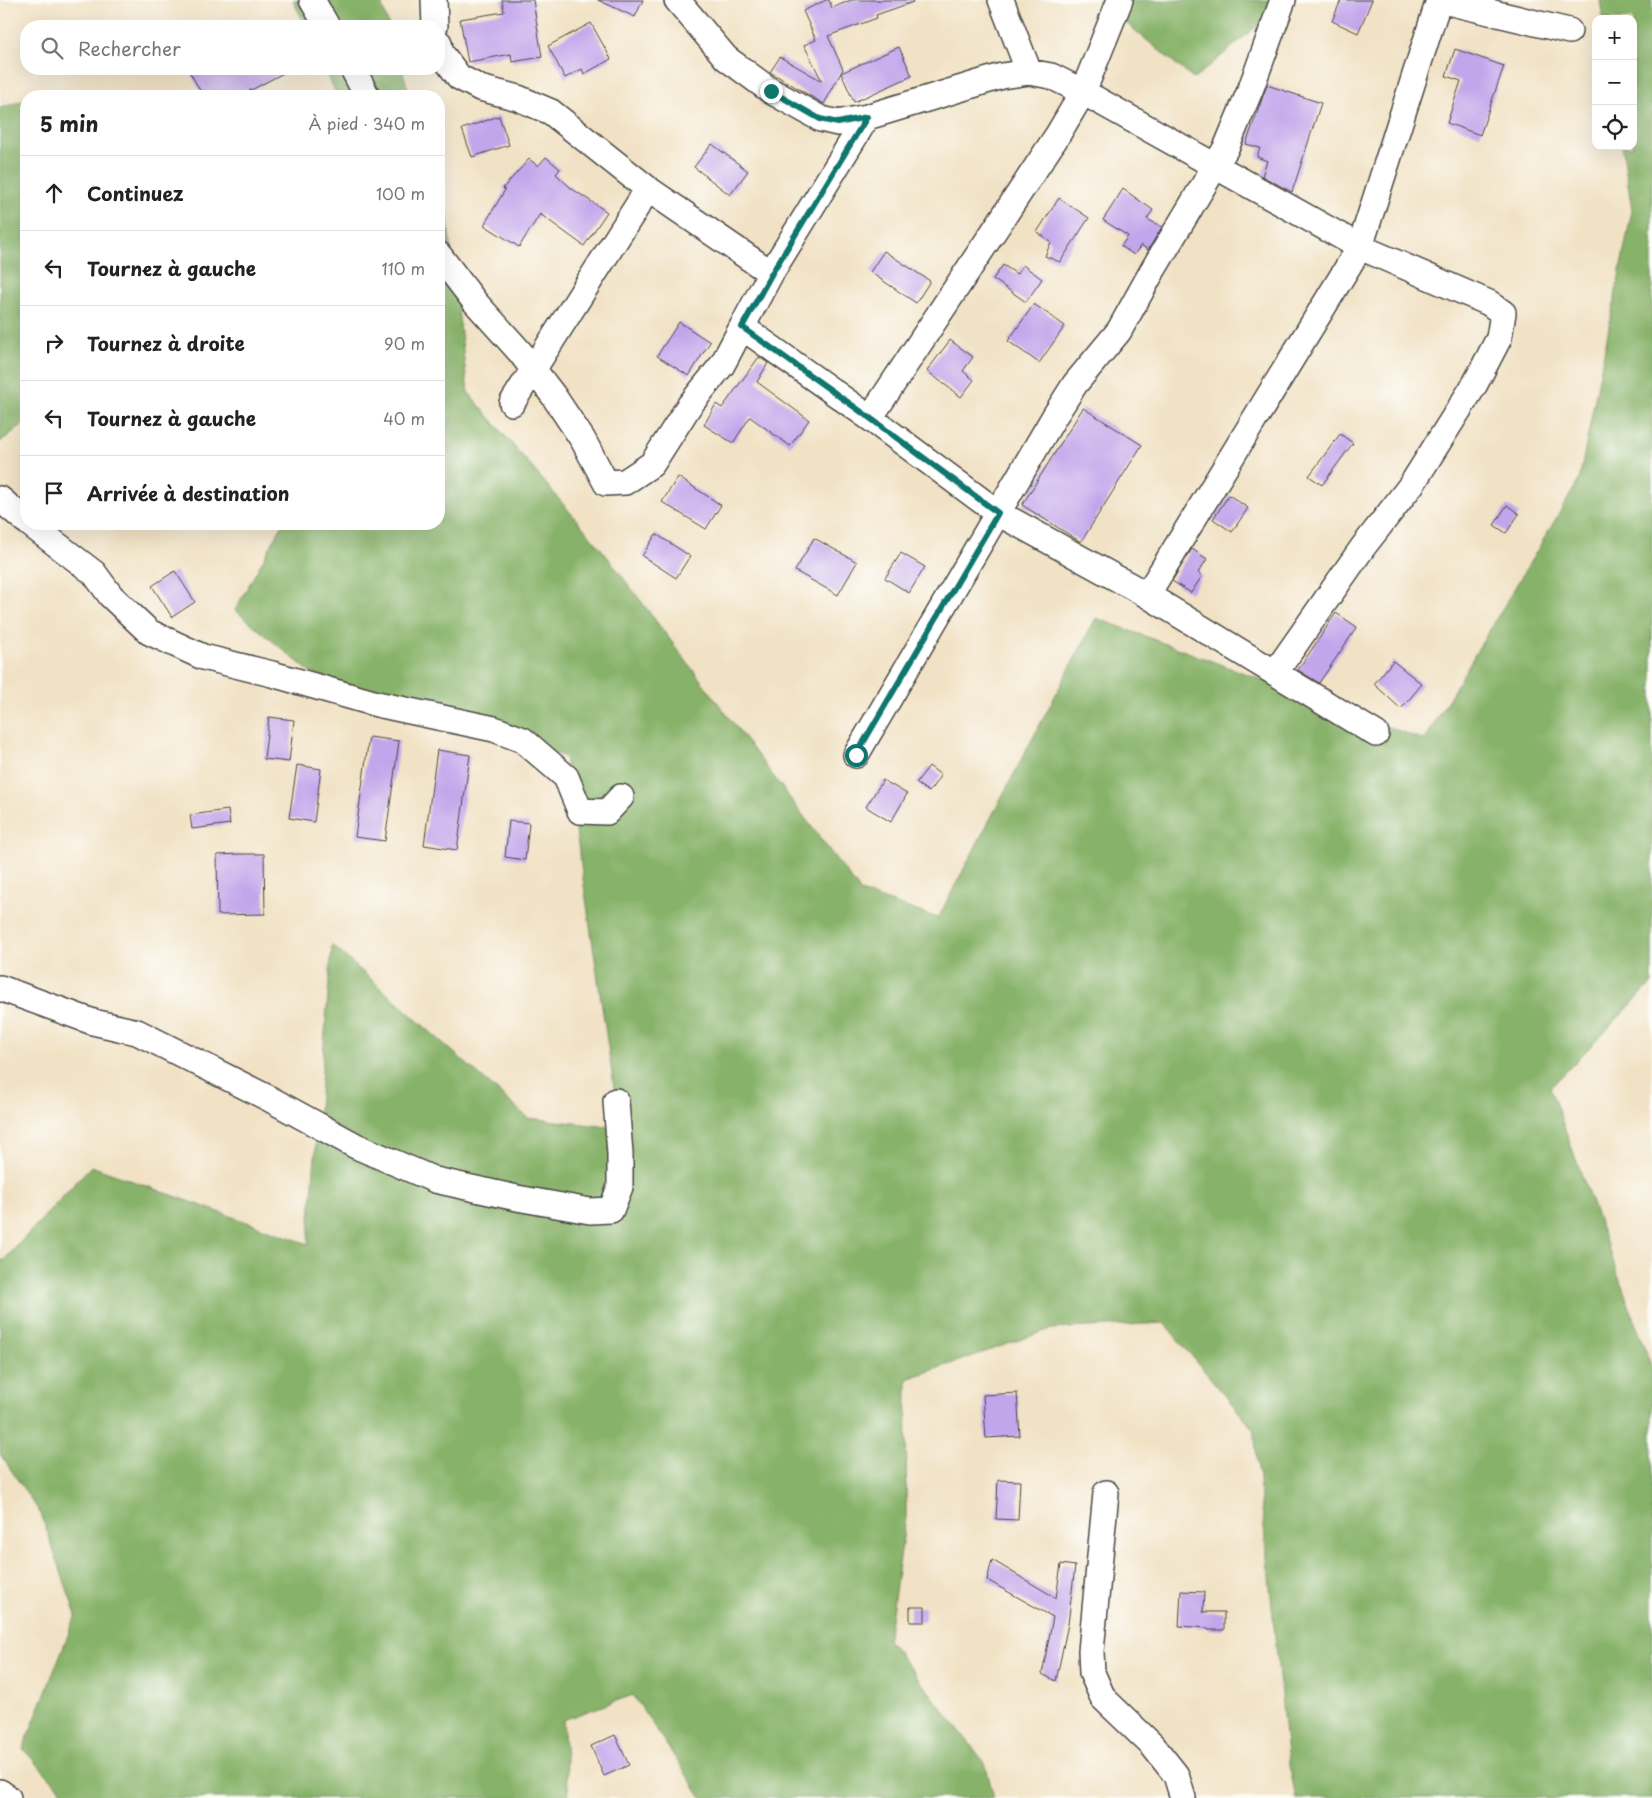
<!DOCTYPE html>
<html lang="fr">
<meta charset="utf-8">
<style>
body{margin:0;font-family:"Playpen Sans",sans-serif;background:#f2f2f2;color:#222}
.controls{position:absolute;right:15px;top:15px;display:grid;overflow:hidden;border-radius:10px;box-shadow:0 5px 20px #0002}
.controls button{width:45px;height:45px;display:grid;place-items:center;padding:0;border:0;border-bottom:1px solid #e0e0e0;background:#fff;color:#222;font:25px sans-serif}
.stop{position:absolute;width:15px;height:15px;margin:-11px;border:4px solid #0f766e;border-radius:50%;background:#fff}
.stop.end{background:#0f766e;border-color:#fff;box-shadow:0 1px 5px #0008}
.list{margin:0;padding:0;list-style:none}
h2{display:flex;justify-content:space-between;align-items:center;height:65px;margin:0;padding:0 20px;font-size:21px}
h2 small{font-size:16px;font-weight:400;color:#767676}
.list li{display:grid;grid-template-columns:32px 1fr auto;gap:15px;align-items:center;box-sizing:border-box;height:75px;padding:0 20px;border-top:1px solid #e0e0e0}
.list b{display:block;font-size:19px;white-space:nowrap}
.list em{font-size:16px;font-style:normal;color:#767676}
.icon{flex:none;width:28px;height:28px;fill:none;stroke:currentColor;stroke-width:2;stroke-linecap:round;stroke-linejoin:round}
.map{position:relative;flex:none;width:1652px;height:1798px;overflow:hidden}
.search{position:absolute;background:#fff;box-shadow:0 5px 20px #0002;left:20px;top:20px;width:425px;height:55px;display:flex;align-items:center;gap:12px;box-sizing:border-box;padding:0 18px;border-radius:20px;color:#767676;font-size:19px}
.panel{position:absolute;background:#fff;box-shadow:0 5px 20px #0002;left:20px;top:90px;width:425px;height:440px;border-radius:20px}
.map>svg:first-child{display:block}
.forest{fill:#87b269;stroke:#596e4a}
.building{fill:#c2a6eb}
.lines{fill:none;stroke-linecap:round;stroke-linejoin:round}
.minor-casing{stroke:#494642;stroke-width:28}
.minor{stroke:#fff;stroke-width:25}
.route{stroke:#0f766e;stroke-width:6}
</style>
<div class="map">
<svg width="1652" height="1798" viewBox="0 0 1652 1798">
<rect width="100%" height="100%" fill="#fdfcf7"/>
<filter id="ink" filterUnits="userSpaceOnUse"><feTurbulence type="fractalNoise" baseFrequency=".02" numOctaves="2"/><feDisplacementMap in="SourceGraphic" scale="10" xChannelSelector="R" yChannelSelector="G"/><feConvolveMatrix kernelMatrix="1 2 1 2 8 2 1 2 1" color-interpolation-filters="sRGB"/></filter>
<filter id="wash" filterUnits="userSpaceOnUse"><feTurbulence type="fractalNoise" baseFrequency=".0096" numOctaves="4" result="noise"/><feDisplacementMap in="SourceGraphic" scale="20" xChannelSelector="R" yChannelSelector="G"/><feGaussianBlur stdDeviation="1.12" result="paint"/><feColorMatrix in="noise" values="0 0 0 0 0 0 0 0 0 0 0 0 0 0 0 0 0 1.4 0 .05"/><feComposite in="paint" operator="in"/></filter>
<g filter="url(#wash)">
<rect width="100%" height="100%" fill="#f1e2c5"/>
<path class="forest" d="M293,0H380L389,26H305Z
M1098,0H1288L1194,79Z
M1600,0H1652V983L1550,1088L1652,1368V1798H1296L1287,1754L1254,1430L1164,1323L1051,1329L907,1379L906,1517L888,1640L985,1763L994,1798H702L633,1695L563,1720L569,1798H69L23,1749L76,1615L41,1514L0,1454V1259L3,1261L91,1166L308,1244L332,945L528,1118L620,1128L565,757L310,672L235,610L283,524H439V189L447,216L468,392L603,551L861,892L938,918L1096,618L1424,740L1579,480L1632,210L1622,146H1633V19H1603Z
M325,69H402L410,96H337Z
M26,100V422L0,442V108Z"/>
<g id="blocks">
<path class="building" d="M502,0H533L542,57L512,62L511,54L468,62L460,19L504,12Z
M598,0H643L635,17Z
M826,0H829L832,8L851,0H912L913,2L876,15L877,18L828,36L843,69L841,73L899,47L912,76L854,102L841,73L824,104L770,72L780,57L822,81L804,45L816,40L803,11Z
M1341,0H1372L1358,33L1332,21Z
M591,23L611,59L584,74L582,69L565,78L548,46Z
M1455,49L1504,66L1480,135L1447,123L1461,81L1446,76Z
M188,69H291L240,96H203Z
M1267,85L1321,103L1292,192L1262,176L1267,161L1257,157L1260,148L1246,144Z
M499,116L509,145L472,157L462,129Z
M712,144L748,171L730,195L694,167Z
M546,157L560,169L556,174L571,188L607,212L584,246L540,214L519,247L484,225L505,190L503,188L529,159L538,166Z
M1123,189L1153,210L1147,219L1162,227L1148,250L1141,245L1134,255L1121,246L1128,236L1103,220Z
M1059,198L1089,218L1060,262L1045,256L1051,242L1037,232Z
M884,251L930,281L916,303L870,272Z
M1003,265L1017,274L1023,265L1042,279L1026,302L993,279Z
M1034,304L1065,326L1039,363L1008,341Z
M679,322L710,342L689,376L657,356Z
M950,340L973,357L963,371L974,380L961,397L927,371Z
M759,357L768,363L757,382L809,420L790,446L750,417L733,443L704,425L716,404L722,408Z
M1083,408L1142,445L1081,542L1022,505Z
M1340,434L1353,443L1322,485L1309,476Z
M678,477L721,505L706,529L662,502Z
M1229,495L1248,508L1232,532L1213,519Z
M1507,505L1519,514L1506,533L1494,525Z
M656,534L690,556L676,578L642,556Z
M814,538L857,562L838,595L795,571Z
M1192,549L1207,559L1198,573L1202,576L1191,593L1172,581Z
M901,553L925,567L909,593L885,578Z
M175,571L195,602L172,617L152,586Z
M1336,613L1357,627L1319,683L1298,670Z
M1393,661L1422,684L1401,709L1374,684Z
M269,717L294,720L289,762L264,759Z
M369,737L399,741L385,841L355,837Z
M437,750L470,755L457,850L424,845Z
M297,765L321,769L314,822L289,818Z
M929,766L941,775L929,792L916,783Z
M883,780L907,794L891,822L866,807Z
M228,810L230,824L192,829L190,815Z
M509,821L529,823L525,860L505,857Z
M241,854H264L265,914L218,915L217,855Z
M1017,1393L1020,1436L986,1438L983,1395Z
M998,1480L1020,1481L1018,1520L996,1519Z
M992,1560L1056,1598L1061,1564L1075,1566L1068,1624L1056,1681L1042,1674L1053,1617L987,1580Z
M1181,1591L1204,1592L1203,1612H1224V1630H1208V1628L1179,1626Z
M910,1607H925V1622H910Z
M615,1735L629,1765L604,1776L591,1746Z"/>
</g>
</g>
<g filter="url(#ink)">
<use href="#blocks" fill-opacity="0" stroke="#494642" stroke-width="1"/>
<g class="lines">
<g class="minor-casing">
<path id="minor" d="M312,0L327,26
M434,0L435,26
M677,0L726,58L771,91L821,119L838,123L867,117L1002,76L1029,72L1051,76L1083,92L1360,247L1489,303L1503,313L1499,338L1475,384L1412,484L1363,547L1275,673
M1001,0L1029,72
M1439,0L1569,31
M439,43L441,53L459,77L480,88L518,98L551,112L648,189L771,273L742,327L870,418L998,513L1147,595L1376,734
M353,69L367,96
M439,255L475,302L520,352L553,395L583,440L606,483L625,482L652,464L689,406L722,365L742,327
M771,273L867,117
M512,403L648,189
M870,418L1057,136L1083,92L1120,0
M0,499L26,521
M30,524L94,573L111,596L149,632L203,657L272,674L377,704L494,729L523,740L566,777L580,811L607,812L621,797
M1147,595L1360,247L1439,0
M856,755L1054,417L1075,384L1119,331L1154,268L1226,148L1251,88L1283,0
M0,988L93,1022L137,1032L268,1098L356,1146L435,1180L517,1198L590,1211L611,1210L620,1187V1154L616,1101
M1106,1493L1091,1651L1092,1673L1103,1698L1153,1746L1176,1775L1183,1798
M0,1792L8,1798"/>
</g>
<use href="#minor" class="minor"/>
</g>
</g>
<g class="lines" filter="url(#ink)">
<path class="route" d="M771,91L820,119L838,123L867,117L772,273L742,327L870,418L998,513L856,755"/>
</g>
</svg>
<div class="controls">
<button>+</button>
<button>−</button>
<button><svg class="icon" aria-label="locate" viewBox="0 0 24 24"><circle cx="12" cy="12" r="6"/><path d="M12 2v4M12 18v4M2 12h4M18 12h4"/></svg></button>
</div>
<div class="stop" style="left:856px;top:755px"></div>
<div class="stop end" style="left:771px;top:91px"></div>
<div class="search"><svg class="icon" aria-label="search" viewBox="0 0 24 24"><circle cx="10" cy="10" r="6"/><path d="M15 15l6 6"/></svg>Rechercher</div>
<section class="panel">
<h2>5 min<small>À pied · 340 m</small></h2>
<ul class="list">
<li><svg class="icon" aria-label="ahead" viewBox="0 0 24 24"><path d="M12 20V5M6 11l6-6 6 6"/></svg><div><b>Continuez</b></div><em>100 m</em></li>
<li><svg class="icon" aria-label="left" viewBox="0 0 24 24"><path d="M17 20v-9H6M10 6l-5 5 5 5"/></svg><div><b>Tournez à gauche</b></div><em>110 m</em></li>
<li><svg class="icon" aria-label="right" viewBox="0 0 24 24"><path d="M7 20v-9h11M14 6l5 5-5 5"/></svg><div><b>Tournez à droite</b></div><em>90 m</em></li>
<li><svg class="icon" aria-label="left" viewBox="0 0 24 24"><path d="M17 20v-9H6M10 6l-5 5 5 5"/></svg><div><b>Tournez à gauche</b></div><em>40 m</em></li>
<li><svg class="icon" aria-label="arrive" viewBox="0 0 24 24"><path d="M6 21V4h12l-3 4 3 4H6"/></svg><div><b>Arrivée à destination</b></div></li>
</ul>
</section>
</div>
